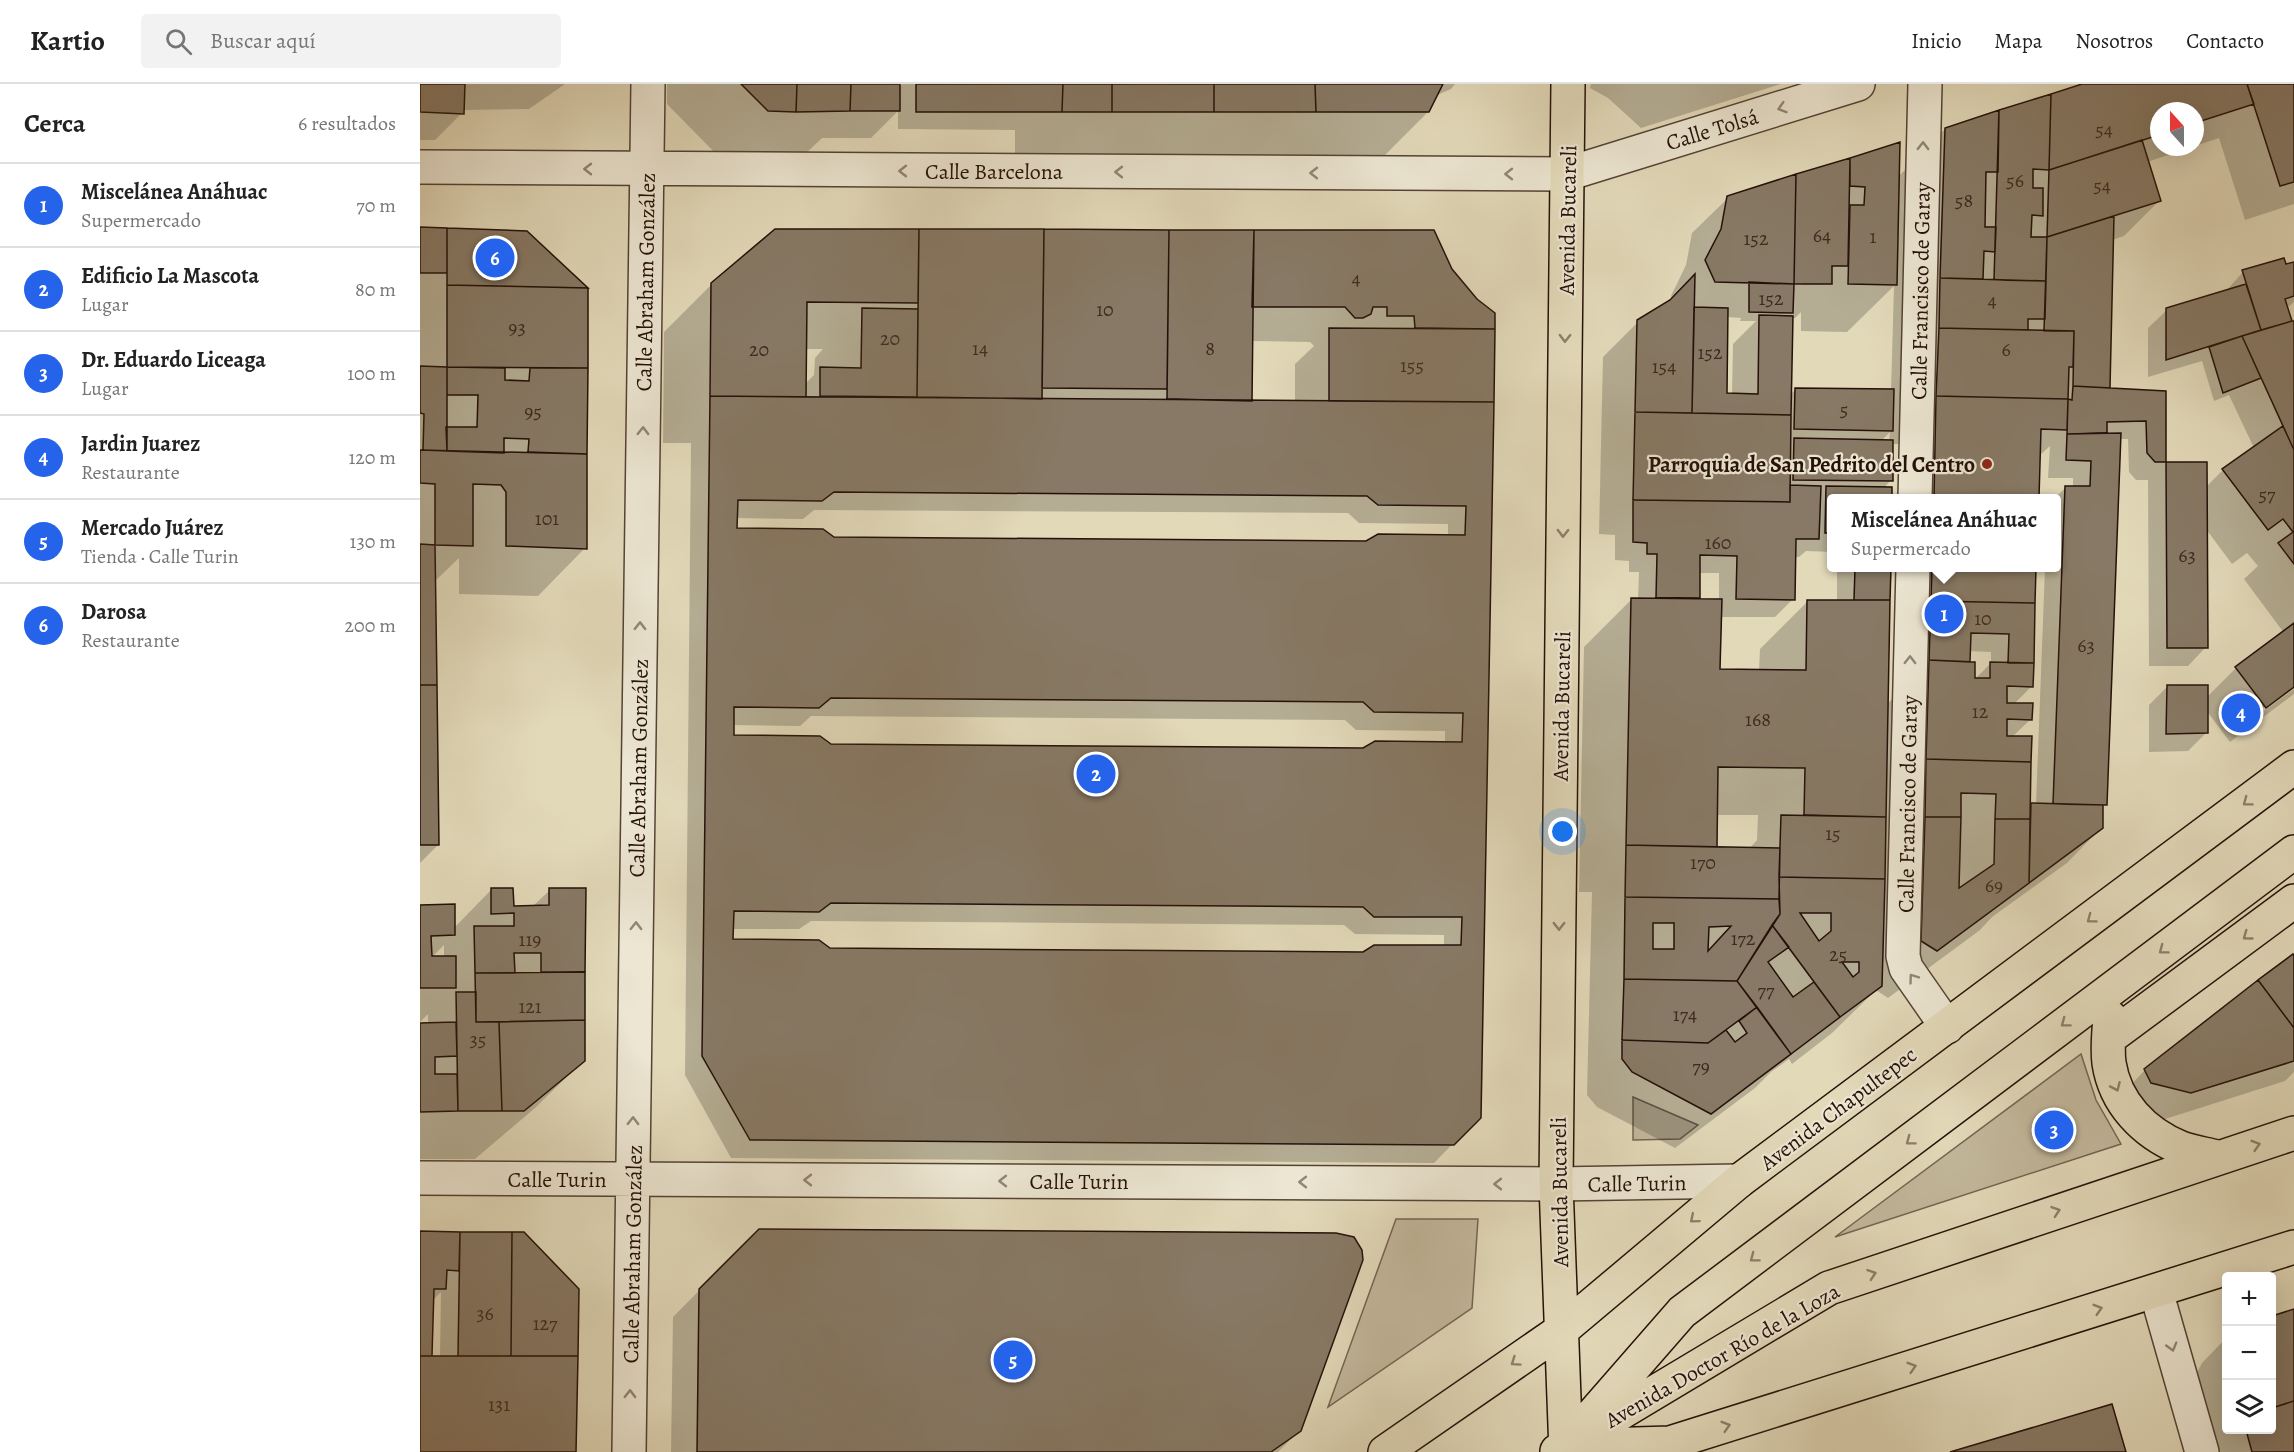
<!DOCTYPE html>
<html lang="es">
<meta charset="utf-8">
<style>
body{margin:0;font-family:Alegreya,serif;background:#f2f2f2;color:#222}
.controls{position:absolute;right:18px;bottom:18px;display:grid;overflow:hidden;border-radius:6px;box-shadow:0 6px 24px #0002}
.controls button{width:54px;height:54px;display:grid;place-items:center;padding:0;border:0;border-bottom:2px solid #e0e0e0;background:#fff;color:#222;font:30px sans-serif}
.compass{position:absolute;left:1730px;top:18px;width:54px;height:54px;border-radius:50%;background:#fff;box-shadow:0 6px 24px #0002;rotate:339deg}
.you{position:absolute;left:1143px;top:748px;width:21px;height:21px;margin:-15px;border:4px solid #fff;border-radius:50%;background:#1a73e8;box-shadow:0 0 0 9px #1a73e833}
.badge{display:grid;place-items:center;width:39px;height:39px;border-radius:50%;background:#2563eb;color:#fff;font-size:20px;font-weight:700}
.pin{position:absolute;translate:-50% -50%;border:3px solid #fff;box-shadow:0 2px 6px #0006}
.popup{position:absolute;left:1407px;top:410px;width:234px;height:78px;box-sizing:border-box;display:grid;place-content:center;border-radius:6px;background:#fff;filter:drop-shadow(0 2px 4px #0005);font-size:20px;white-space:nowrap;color:#767676}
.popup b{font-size:22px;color:#222}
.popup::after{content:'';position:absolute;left:50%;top:100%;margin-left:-12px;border:12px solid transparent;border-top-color:#fff}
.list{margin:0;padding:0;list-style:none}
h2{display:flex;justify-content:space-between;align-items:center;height:78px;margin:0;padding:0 24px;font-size:26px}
h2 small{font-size:20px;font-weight:400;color:#767676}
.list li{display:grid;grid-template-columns:39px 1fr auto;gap:18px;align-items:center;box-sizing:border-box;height:84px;padding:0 24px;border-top:2px solid #e0e0e0}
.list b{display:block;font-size:22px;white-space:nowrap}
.list p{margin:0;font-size:20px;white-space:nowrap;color:#767676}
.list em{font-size:20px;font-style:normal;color:#767676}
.icon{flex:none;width:33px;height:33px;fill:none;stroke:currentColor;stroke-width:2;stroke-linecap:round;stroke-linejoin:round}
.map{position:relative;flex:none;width:1874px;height:1368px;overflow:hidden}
header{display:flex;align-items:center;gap:36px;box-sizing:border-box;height:84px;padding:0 30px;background:#fff;border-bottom:2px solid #e0e0e0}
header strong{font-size:28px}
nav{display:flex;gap:33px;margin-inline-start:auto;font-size:21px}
.search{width:420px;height:54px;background:#f2f2f2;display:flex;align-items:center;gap:15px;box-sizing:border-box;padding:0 21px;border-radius:6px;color:#767676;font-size:22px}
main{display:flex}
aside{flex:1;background:#fff}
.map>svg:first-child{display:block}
.green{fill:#c2b79b;stroke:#746452;stroke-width:1.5}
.shadow{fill:#0003;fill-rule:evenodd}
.building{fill:#877965;stroke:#251109;stroke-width:1.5;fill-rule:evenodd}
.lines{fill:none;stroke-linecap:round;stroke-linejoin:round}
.minor-casing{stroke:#544335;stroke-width:36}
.primary-casing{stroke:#251109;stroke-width:36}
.minor{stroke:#ece6d2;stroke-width:33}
.primary{stroke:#e2d9b9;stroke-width:33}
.oneway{stroke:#928678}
.oneway2{stroke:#8d7f6a}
.poi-dot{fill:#8f2418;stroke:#ece6d2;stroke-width:2}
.labels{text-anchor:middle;stroke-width:4.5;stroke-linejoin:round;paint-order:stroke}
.number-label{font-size:20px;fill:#3e2b20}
.street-label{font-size:22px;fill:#251109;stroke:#ece6d2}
.poi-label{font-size:22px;font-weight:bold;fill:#251109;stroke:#ece6d2;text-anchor:end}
</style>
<header>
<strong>Kartio</strong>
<div class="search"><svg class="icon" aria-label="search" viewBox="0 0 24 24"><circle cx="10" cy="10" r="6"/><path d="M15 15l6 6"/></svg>Buscar aquí</div>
<nav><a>Inicio</a><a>Mapa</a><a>Nosotros</a><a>Contacto</a></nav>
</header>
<main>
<aside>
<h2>Cerca<small>6 resultados</small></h2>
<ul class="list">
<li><span class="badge">1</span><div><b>Miscelánea Anáhuac</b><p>Supermercado</p></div><em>70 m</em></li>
<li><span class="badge">2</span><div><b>Edificio La Mascota</b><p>Lugar</p></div><em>80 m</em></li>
<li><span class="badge">3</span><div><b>Dr. Eduardo Liceaga</b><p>Lugar</p></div><em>100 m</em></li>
<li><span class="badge">4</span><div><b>Jardin Juarez</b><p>Restaurante</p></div><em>120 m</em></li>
<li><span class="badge">5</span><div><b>Mercado Juárez</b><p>Tienda · Calle Turin</p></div><em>130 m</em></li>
<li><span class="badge">6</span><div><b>Darosa</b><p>Restaurante</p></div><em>200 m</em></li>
</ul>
</aside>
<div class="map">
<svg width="1874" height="1368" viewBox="0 0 1874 1368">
<rect width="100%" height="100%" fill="#e2d9b9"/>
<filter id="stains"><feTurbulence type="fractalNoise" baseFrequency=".00333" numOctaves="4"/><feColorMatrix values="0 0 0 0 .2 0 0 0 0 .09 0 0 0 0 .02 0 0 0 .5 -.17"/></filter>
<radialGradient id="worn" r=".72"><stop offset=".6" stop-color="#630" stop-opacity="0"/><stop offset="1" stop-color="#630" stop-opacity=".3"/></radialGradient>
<path class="green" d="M1661,970L1676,1016L1701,1060L1415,1153Z
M1213,1013L1278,1041L1260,1055L1213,1056Z
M976,1135H1058L1052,1224L908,1323Z"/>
<path class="shadow" d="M0,0H145L109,25L43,26L42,29L15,56H0Z
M247,0H479V3L482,0H1035L1031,5L1015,12L1008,28L960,76L595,75V46L478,45V27L451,54H402L381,74H300L247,20Z
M1171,0H1361L1221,44L1188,14L1170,4Z
M1667,0H1874V120L1825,136L1799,54L1775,62V27H1739V63H1772L1727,78L1739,117L1704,152L1692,156L1688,306L1744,308L1745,380L1786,379V403L1803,386L1834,364L1809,311L1794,317L1782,277L1728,293V244L1747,226L1805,208L1823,188L1874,180V218L1866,225L1870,239L1874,238V601L1839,627L1841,629L1874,605V610L1810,658L1786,626V649L1768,667L1729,668V621L1747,603L1786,614L1816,584L1864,549L1824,495L1838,482L1827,469L1812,480L1786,445V563L1768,582H1729L1728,396H1716L1709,388L1708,355H1699L1685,721L1682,724V743L1647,779L1572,833L1560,846L1468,914L1456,906L1412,949L1372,980L1369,975L1351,988L1335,1004L1255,1064L1177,1023L1167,1011L1172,808H1159L1164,563L1212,515H1218L1219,488H1209V477L1195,476V451L1179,450L1183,273L1218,238L1252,215L1251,212L1266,181L1272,149L1308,114L1478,60V93L1525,45ZM1382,198V201L1347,200ZM1474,202L1471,307L1376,305L1370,311L1371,234H1375L1381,228V247L1427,248ZM1307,233L1321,234L1320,237H1336L1313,260L1312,310H1305ZM1470,348L1469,357H1461ZM1472,360H1482L1480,414H1617L1618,373L1630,362L1628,394H1653V404H1645L1635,414H1636V484H1625L1616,720L1609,723L1592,653L1611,635L1593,621L1612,602L1615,484H1478L1494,594L1466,621L1469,484H1417V518L1388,517L1340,565L1339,587L1299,586L1300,533H1355L1373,515L1374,473H1379L1386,467L1412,468V414H1471V405H1463L1471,396ZM1279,489H1299V516H1276L1278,513ZM1549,567L1571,568V579L1553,597L1548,579ZM1296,731H1338L1337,756L1329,765L1295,764Z
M0,145L167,205L165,464L118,512L39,510V474L14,498L18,761L0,779Z
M355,146L1013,147L1031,186L1056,216L1074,230L1059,1033L1014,1079L311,1074L265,991L271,359H243L244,248L292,200ZM831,257L890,258L894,262L875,280V318H830ZM385,265H403L395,274L394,291L385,300ZM394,426L928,429L939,439L1028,440V452L947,459L414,454L316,446V434L383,435ZM391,632L925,636L936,646L1025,647V659L943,665L410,661L313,652V641L380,642ZM391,837L924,841L935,850L1024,851V863L943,870L409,866L312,857V845H379Z
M71,806L93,823H112L130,806L164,888V976L115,1024L55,1075H0V941L8,938V930L0,938V823L34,844ZM24,861V874H11Z
M1874,871V988L1865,997L1742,1036L1698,1014L1725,986Z
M339,1146L880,1346L858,1368H251L253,1233Z
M0,1149L103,1150L155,1368H0ZM21,1208L20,1273H9L12,1217Z
M1874,1226V1368H1797L1768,1305L1782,1279L1806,1254V1346H1852V1233Z"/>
<path class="building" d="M0,0H45L44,30L0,28Z
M321,0H377L376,28L348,27Z
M377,0H431L430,27L376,28Z
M431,0H480V27H430Z
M496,0H643L642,28H496Z
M643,0H692V28H642Z
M692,0H794V28H692Z
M794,0H895L896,28H794Z
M895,0H1023L1009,28H896Z
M1662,0H1827L1834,20L1775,39V27H1739V51L1629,86L1631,10Z
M1827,0H1874V98L1860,102Z
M1631,10L1629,86L1613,85V104H1623V132L1612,131L1611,153H1627L1626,197L1574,196L1579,26Z
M1579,26L1578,88H1566L1565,143H1576L1575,168L1564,167L1563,195L1520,194L1525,44Z
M1722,56L1741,117L1627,153L1629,86Z
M1480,58L1477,201L1428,200L1430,121H1444L1445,103L1430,102V74Z
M1430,74L1428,182H1412V200H1374L1376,90Z
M1376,90L1374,200L1295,198L1285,176L1301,145L1307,112Z
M1694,132L1690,304L1653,302L1654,247H1624L1627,153Z
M0,143L27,144V189H0Z
M27,144L107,147L168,204L27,201Z
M355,145H499L498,219L387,218L386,313L290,312L291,199Z
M499,145H624L622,315L497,313Z
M624,145L749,146L747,305L622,304Z
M749,146H834L832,317L747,315Z
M834,146H1014L1032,185L1057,215L1075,229V245L995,244L994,232H967V223H953L951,230L943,234H935L925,223H832Z
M1864,174L1866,180L1874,178V212L1865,215L1872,237L1841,246L1822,186Z
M1275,190L1272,329L1215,328L1217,236L1250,216Z
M1520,194L1626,197L1625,235H1608V246L1519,244Z
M1329,198L1374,200L1373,229L1329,228Z
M1826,200L1841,246L1746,276V224Z
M27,201L168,204V284L27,283Z
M1274,223L1308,224L1307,309L1338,310L1339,231L1373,232L1371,331L1272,329Z
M442,224L498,225L497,313L400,312V283L441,284Z
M1872,237H1874V366L1822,252Z
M909,244L1075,245L1074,318L909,317Z
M1519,244L1654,247L1653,283H1649L1648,315L1516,312Z
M1822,252L1841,294L1803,309L1789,263Z
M0,282L27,283V367L3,366L4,330L0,329Z
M27,283L85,284V296L109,297L110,284H168L167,370L108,368L109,355L84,354V369L27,367L26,343H57L58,311H27Z
M1653,302L1746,307V378H1735L1727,369L1726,337L1687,338V349L1647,350L1648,315L1652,316Z
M1375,304L1474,305L1473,347L1374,345Z
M290,312L1074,318L1061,1034L1034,1061L330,1056L282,972ZM414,408L947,412L958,421L1046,422L1045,451L958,450L946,457L414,453L403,445L317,444L318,416L402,417ZM411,614L943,618L954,628L1043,629L1042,658L955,657L943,664L411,660L400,652L314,651V623L399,624ZM411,819L943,823L954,833H1042L1041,861H954L943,868L410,864L399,856L313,855L314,827L399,828Z
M1516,312L1648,315L1647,346L1621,345L1619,414H1514Z
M1215,328L1371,331L1370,418L1213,416Z
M1863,342L1874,366V480L1858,459L1873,448L1863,435L1848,446L1802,385Z
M1701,349L1687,721L1633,720L1645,402H1670L1671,377L1646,376L1647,350Z
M1374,354L1473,356V397L1373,396Z
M0,366L167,370V465L86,462V408L81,401L53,400V462L15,461V400L0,399Z
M1746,378H1787L1788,564H1747Z
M1370,401L1401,402L1399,455H1376L1375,516L1316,515L1317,472L1280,471V514H1236L1237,470H1227V459L1213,458V416L1370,418Z
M1406,402L1472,403V414H1412V449H1405Z
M0,460L15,461L17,601H0Z
M1435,484H1471L1470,516H1434Z
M1512,484H1616L1615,519L1511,517Z
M1211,514L1302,515L1300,585L1386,586L1387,516H1470L1466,733L1384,731L1385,684L1298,683L1297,763L1206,761Z
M1511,517L1615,519L1614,579H1588L1589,550L1551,549L1550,578L1509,576Z
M1874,539V603L1846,624L1815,583Z
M1509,576L1555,578V594H1570V578L1614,579L1613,603L1587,602V619H1613L1612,636L1587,635V652H1612L1611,678L1506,675Z
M0,601H17L19,761H0Z
M1747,601H1788V649L1746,650Z
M1506,675L1611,678L1610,735H1575L1576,710L1541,709V733H1505Z
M1611,719L1683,721V744L1609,799Z
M1361,731L1466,733L1465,795L1359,793Z
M1505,733H1541L1539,804L1574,780L1575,735H1610L1609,799L1517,867L1501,857Z
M1206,761L1360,764L1359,815L1205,813Z
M1359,793L1465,795L1462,902L1420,933L1352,841L1360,830ZM1380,829H1411V847L1399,857ZM1422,878H1439V888L1433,893Z
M71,804H93L94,822L129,821V804H166L165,888H121V869H94L95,889H55L54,842H94V829L71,830Z
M1205,813L1359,815L1360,830L1317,897L1204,895ZM1233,839H1254V865H1233ZM1311,842L1288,867L1289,843Z
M35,820V851L11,852L12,872H36V904H0V821Z
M1352,841L1369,863L1348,878L1373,913L1394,898L1420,933L1371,970L1317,897Z
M1873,870L1874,872V944L1838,896Z
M165,888V936L56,938L55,889Z
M1204,895L1317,897L1337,923L1288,959L1202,956Z
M1838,896L1874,944V977L1771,1009L1731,999L1724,985Z
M36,908H56V938H79L82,1027H38Z
M1337,923L1371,970L1291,1030L1212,988L1202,975V956L1288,959L1306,946L1315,958L1327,949L1319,937Z
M165,936V977L104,1027H82L79,938Z
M36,938L37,972L15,973V990H37L38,1027L0,1028V939Z
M339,1145L916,1149L934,1153L942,1166L943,1176L881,1347L851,1368H277L279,1205Z
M0,1147L40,1148L39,1187L27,1186L26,1205H14L12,1272H0Z
M40,1148H92L91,1272H38Z
M92,1148H104L159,1205L158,1272H91Z
M1874,1225V1317L1852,1324V1232Z
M0,1272H158L156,1368H0Z
M1874,1317V1368H1832L1826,1346H1852V1324Z
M1692,1320L1706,1368H1530Z"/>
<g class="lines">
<g class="minor-casing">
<path id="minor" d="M0,83L1147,90L1438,0
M1495,414L1505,0
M1493,484L1483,872L1486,884L1527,943
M0,1094L1136,1100L1319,1097
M1736,1207L1782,1368
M209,1368L228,0"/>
</g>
<g class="primary-casing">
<path id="primary" d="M1690,933C1689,948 1687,964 1689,979C1695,1019 1724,1049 1761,1064C1772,1068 1785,1070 1797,1073
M1689,954L1874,817
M1167,1349L1409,1204L1874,1049
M1147,1362L1250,1359L1874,1163
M1137,1367L1145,1362L1262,1228L1874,768
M965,1368L1143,1245L1319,1097L1874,683
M1146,1368L1136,1100L1148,0"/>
</g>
<use href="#minor" class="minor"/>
<use href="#primary" class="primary"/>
</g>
<defs><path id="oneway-chevron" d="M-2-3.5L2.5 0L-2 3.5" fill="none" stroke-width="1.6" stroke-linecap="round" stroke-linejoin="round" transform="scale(1.5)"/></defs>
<g class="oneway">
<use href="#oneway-chevron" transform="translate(1362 24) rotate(163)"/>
<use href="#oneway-chevron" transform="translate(1503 62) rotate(-89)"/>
<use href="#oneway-chevron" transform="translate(168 85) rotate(-180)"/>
<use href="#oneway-chevron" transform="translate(483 87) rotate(-180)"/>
<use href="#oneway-chevron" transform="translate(699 88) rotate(-180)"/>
<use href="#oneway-chevron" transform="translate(894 89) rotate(-180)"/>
<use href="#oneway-chevron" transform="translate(1089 90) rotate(-180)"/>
<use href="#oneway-chevron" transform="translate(223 347) rotate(-89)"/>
<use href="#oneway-chevron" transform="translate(220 542) rotate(-89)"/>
<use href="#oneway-chevron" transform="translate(1490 576) rotate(-89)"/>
<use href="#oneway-chevron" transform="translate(216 842) rotate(-89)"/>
<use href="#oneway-chevron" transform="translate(1493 894) rotate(-126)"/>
<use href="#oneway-chevron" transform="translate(213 1037) rotate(-89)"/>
<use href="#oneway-chevron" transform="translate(388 1096) rotate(-180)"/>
<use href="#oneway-chevron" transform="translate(583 1097) rotate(-180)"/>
<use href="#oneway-chevron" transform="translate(883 1098) rotate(-180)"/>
<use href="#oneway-chevron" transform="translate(1078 1100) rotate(-180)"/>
<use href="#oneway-chevron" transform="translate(1752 1263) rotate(74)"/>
<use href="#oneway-chevron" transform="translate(210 1310) rotate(-89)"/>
</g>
<g class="oneway2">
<use href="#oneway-chevron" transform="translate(1145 254) rotate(91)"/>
<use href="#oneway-chevron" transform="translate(1143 449) rotate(91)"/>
<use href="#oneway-chevron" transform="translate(1827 718) rotate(143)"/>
<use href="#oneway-chevron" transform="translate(1671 835) rotate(143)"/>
<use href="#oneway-chevron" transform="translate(1139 842) rotate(90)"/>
<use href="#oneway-chevron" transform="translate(1827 852) rotate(144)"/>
<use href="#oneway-chevron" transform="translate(1743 866) rotate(143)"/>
<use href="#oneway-chevron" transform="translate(1645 939) rotate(143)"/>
<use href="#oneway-chevron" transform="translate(1696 1003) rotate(66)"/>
<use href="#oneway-chevron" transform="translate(1490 1057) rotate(143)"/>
<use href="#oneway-chevron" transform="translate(1836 1061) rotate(-17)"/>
<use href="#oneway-chevron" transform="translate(1636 1127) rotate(-19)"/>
<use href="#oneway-chevron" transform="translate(1274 1135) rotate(140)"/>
<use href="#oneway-chevron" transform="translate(1334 1174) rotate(143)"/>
<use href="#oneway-chevron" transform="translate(1452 1190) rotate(-19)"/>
<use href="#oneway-chevron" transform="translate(1678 1225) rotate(-17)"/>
<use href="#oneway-chevron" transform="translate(1095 1278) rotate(145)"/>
<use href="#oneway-chevron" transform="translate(1492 1283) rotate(-17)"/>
<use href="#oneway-chevron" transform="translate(1306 1342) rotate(-17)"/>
</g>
<circle class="poi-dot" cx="1567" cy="380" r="6"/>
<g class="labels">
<g class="number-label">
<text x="1684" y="52">54</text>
<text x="1595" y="103">56</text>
<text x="1682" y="108">54</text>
<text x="1544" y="123">58</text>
<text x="1402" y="158">64</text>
<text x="1453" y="159">1</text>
<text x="1336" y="161">152</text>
<text x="936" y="201">4</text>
<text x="1351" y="221">152</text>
<text x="1572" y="223">4</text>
<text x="685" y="232">10</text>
<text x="97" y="250">93</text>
<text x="470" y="261">20</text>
<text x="560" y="271">14</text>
<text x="790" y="271">8</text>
<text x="339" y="272">20</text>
<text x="1586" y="272">6</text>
<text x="1290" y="275">152</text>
<text x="992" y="288">155</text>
<text x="1244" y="289">154</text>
<text x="1424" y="332">5</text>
<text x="113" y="334">95</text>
<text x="1847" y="417">57</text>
<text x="127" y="441">101</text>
<text x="1298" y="465">160</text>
<text x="1767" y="478">63</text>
<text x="1563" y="541">10</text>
<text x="1666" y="568">63</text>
<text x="1560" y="634">12</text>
<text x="1338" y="642">168</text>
<text x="1413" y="756">15</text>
<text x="1283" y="785">170</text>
<text x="1574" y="808">69</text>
<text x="1323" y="861">172</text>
<text x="110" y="862">119</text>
<text x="1418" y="877">25</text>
<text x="1346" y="913">77</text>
<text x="110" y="929">121</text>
<text x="1265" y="937">174</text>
<text x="58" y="962">35</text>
<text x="1281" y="989">79</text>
<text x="65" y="1236">36</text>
<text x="125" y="1246">127</text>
<text x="79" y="1327">131</text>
</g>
<g class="street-label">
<text transform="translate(1292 45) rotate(-17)" y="8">Calle Tolsá</text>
<text x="574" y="95">Calle Barcelona</text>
<text transform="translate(1147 136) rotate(-89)" y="8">Avenida Bucareli</text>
<text transform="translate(225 198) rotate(-89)" y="8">Calle Abraham González</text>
<text transform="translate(1500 207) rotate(-89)" y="8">Calle Francisco de Garay</text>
<text transform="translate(1141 622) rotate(-89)" y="8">Avenida Bucareli</text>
<text transform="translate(218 684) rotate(-89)" y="8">Calle Abraham González</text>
<text transform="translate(1487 720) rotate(-89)" y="8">Calle Francisco de Garay</text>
<text transform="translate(1418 1024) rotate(-37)" y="8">Avenida Chapultepec</text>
<text x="137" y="1103">Calle Turin</text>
<text x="659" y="1105">Calle Turin</text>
<text transform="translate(1217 1099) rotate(-1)" y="8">Calle Turin</text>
<text transform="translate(1139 1108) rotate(-91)" y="8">Avenida Bucareli</text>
<text transform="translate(212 1170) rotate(-89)" y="8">Calle Abraham González</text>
<text transform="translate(1302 1271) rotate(-30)" y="8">Avenida Doctor Río de la Loza</text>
</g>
<g class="poi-label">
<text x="1555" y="388">Parroquia de San Pedrito del Centro</text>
</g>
</g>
<rect width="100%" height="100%" filter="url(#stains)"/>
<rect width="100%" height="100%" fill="url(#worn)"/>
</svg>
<div class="controls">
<button>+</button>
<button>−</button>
<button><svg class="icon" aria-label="layers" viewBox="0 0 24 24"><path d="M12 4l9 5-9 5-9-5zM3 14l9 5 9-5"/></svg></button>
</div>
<svg class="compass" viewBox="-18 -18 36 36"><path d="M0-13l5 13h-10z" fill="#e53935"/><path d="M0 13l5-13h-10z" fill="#767676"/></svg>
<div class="you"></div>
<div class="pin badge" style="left:1524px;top:530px">1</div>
<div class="popup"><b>Miscelánea Anáhuac</b>Supermercado</div>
<div class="pin badge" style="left:676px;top:690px">2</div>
<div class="pin badge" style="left:1634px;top:1046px">3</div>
<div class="pin badge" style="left:1821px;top:629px">4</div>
<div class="pin badge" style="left:593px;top:1276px">5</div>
<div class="pin badge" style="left:75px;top:174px">6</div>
</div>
</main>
